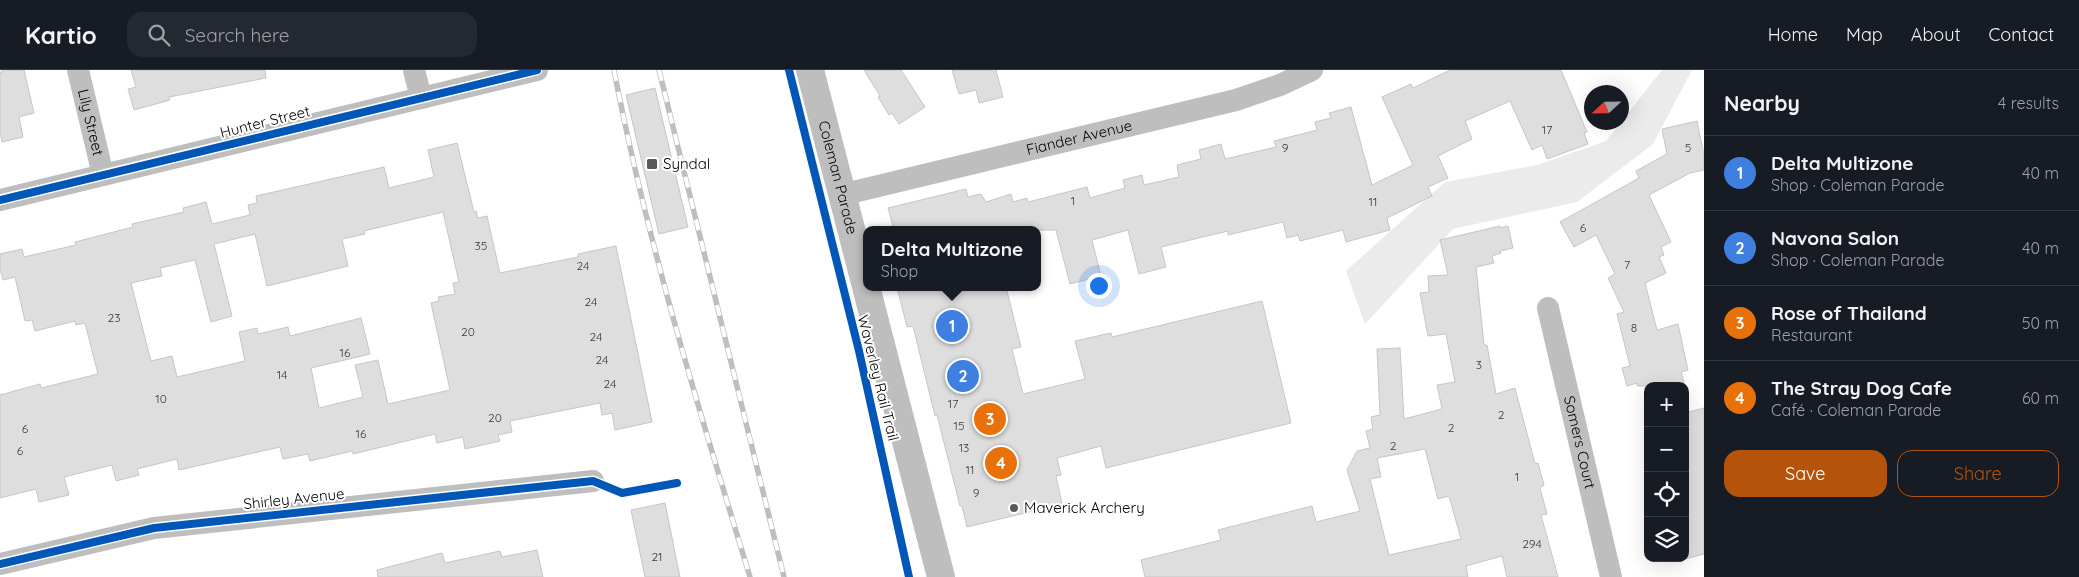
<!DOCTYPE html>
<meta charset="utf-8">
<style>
body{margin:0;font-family:Quicksand,sans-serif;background:#242831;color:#f1f3f6}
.controls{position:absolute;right:15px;bottom:15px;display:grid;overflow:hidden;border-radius:10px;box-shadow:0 5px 20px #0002}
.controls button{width:45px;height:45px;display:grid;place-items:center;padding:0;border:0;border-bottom:1px solid #363941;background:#171b24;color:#f1f3f6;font:25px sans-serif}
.compass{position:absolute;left:1584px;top:15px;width:45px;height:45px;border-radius:50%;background:#171b24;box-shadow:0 5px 20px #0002;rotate:248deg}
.you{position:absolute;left:1098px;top:215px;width:18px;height:18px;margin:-12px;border:4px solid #fff;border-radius:50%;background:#1a73e8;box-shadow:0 0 0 8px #1a73e833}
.badge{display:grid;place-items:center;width:32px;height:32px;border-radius:50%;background:#b45309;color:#fff;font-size:16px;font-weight:700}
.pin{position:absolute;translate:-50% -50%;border:2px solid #fff;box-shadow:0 1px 5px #0006}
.popup{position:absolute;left:863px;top:156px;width:178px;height:65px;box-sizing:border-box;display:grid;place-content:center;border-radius:10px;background:#171b24;filter:drop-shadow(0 1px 4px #0005);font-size:16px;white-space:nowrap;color:#9ea1a6}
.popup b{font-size:19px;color:#f1f3f6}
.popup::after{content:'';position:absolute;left:50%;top:100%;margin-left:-10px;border:10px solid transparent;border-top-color:#171b24}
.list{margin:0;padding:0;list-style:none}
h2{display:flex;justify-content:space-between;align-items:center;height:65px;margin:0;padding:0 20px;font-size:21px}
h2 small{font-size:16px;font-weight:400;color:#9ea1a6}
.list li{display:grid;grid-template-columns:32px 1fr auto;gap:15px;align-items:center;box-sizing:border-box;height:75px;padding:0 20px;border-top:1px solid #363941}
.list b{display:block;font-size:19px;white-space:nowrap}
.list p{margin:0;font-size:16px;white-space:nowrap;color:#9ea1a6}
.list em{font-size:16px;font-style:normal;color:#9ea1a6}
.actions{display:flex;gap:10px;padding:15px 20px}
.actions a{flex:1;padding:11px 0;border:1px solid #b45309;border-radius:15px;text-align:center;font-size:18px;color:#b45309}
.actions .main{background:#b45309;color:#fff}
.icon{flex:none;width:28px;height:28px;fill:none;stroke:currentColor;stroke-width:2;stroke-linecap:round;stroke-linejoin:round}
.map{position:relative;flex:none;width:1704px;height:507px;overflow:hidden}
header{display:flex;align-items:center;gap:30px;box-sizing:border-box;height:70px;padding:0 25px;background:#171b24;border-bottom:1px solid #363941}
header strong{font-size:24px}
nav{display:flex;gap:28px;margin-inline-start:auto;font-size:18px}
.search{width:350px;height:45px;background:#242831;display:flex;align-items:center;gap:12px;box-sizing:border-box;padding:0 18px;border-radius:15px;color:#9ea1a6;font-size:19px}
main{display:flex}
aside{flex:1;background:#171b24}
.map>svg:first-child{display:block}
.green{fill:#ebebeb}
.building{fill:#dedede;stroke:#c6c6c6;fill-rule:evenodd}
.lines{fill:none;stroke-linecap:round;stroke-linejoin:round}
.minor{stroke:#bebebe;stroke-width:22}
.tertiary{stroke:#bebebe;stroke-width:28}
.rail-casing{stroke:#bebebe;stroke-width:5.5}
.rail{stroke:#fff;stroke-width:4;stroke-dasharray:11;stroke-linecap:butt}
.cycleway-casing{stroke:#fff;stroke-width:11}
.cycleway{stroke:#0057b8;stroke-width:8}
.poi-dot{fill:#595959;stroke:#fff;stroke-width:2}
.labels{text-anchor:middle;stroke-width:4;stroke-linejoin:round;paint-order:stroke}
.number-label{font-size:12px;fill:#383838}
.street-label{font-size:15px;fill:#000;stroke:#fff}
.poi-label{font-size:15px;fill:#000;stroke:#fff;text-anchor:start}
</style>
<header>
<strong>Kartio</strong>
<div class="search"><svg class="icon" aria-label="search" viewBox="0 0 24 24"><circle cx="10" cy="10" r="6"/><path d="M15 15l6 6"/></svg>Search here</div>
<nav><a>Home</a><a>Map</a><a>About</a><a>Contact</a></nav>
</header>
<main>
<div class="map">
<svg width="1704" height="507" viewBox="0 0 1704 507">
<rect width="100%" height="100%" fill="#fff"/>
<path class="green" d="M1662,0H1692L1653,74L1577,132L1453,159L1365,254L1346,201L1445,112L1537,95L1606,71Z"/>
<path class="building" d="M2,0H24L34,43L19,47L23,67L2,72L0,62V2H3Z
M131,0H265L266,8L169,27L170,30L134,40L128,19L136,17Z
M864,0H901L925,37L899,54L892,43L889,45L878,27L880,26Z
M952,0H996L1003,27L979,33L976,20L959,24Z
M1450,0H1561L1587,62L1584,63L1588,74L1547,89L1542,75L1532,80L1510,31L1465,51L1472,69L1438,86L1448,108L1428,117L1432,126L1387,148L1390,160L1346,172L1343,160L1300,171L1298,165L1287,168L1283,152L1228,165V161L1161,177L1166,197L1139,204L1128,160L1092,170L1101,206L1070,214L1056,160H894L888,138L966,119L968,127L981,124L986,132L1011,124L1013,132L1027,128L1028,132L1087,117L1090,128L1125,118L1123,110L1142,105L1144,115L1179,107L1177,95L1201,89L1199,80L1221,74L1225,89L1276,77L1274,71L1317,60L1315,52L1331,48L1329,43L1351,37L1372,115L1413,95L1382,27L1411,14L1413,18Z
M655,18L688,157L659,164L626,25Z
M1697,51L1704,85V100L1690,103L1649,125L1671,172L1661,177L1664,185L1659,187L1666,203L1645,213L1657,260L1678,254L1688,300L1681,302L1685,316H1637V313L1627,316L1622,298L1630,296L1617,244L1624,242L1608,208L1615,204L1596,165L1574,177L1560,152L1639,108L1636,101L1667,84L1662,59Z
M457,73L474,142L476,141L478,148L487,146L500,203L578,187V184L616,176L652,352L615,360L612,343L602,345L600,333L510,351L512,362L498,365L500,371L465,379L463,367L437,373L435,364L353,384L352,381L310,391L308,384L283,389L280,377L179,400L177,389L137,399L139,405L116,411L112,395L64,407L69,425L39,432L36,419L0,428V325L40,314L41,318L98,304L85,253L76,255L75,251L35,261L32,250L25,251L15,207L3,210L0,199V184L22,179L24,187L76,175L75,172L133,157L132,154L184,142L183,138L206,132L212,154L250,145L248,135L257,133L256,126L384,97L389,118L434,107L428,80ZM443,142L459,212L453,213L455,224L438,227L439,231L431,233L450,320L388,334L378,290L355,295L363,327L319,338L311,298L370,284L361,248L290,266L288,257L258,264L257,258L239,262L245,291L177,307L172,286L151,291L131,213L162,206L160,198L195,190L211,252L232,246L214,174L255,164L267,216L348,196L342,169L365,164L364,161Z
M1500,156V158L1508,156L1513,178L1500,181L1501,183L1492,186L1494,193L1476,197L1484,275H1487L1496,324L1515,318L1535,394L1538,393L1544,415L1540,418L1547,444L1541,445L1558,507H1507L1502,486L1466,496L1468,507H1145L1141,490L1221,470L1218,460L1312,436L1316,452L1360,441L1347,400L1357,381L1370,378L1366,361L1373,359L1371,347L1380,345L1377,279L1400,278L1404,349L1442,339L1437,315L1455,312L1446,264L1428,266L1420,223L1429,222L1428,206L1448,205L1440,170ZM1425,379L1438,429L1449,426L1461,469L1389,485L1370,409L1381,407L1377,388Z
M897,217H1006L1021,277L1012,279L1023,324L1085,309L1075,271L1111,263L1112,267L1262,231L1291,353L1106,398L1101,376L1057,388L1061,405L1056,406L1062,434L967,457L962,436H960L937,345L935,346L913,256L907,257Z
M1704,338V484L1685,489V343Z
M665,433L680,507H645L631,440Z
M537,480L543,507H378L377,500L442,483L445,493L500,481L502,487Z"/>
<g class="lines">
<g class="minor">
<path id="s1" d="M78,0L103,105"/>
<path d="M414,0L421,28"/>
<path id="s2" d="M841,125L1236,30L1280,15L1312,0"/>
<path d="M0,130L537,0"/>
<path id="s3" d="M1548,238L1611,507"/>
<path d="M0,494L154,458L593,411"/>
</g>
<path class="tertiary" id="s4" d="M810,0L941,507"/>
<g class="rail-casing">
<path id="rail" d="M614,0C647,172 699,340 750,507
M659,0L784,507"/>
</g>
<use href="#rail" class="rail"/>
<g class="cycleway-casing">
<path id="cycleway" d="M789,0L859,281L909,507
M0,130L537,0
M0,494L154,458L593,411L622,423L677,413"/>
</g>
<use href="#cycleway" class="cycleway"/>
</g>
<g class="poi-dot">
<rect x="646" y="88" width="12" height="12" rx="2.5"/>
<circle cx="1014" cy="438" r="5"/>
</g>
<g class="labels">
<g class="number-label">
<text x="1547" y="64">17</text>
<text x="1285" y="82">9</text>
<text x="1688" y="82">5</text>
<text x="1073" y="135">1</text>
<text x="1373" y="136">11</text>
<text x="1583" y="162">6</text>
<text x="481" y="180">35</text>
<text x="1627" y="199">7</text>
<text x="583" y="200">24</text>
<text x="591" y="236">24</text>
<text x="114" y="252">23</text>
<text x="1634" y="262">8</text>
<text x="468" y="266">20</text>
<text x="596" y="271">24</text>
<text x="345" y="287">16</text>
<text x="602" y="294">24</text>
<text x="1479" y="299">3</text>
<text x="282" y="309">14</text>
<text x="610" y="318">24</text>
<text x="161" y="333">10</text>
<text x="953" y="338">17</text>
<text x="1501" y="349">2</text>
<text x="495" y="352">20</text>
<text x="959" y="360">15</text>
<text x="1451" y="362">2</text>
<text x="25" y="363">6</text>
<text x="361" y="368">16</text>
<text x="1393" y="380">2</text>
<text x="964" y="382">13</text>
<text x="20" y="385">6</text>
<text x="970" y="404">11</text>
<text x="1517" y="411">1</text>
<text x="976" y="427">9</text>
<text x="1532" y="478">294</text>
<text x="657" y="491">21</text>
</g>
<g class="street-label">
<text transform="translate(265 52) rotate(-14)" y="5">Hunter Street</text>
<text dy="5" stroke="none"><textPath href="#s1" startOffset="54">Lily Street</textPath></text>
<text dy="5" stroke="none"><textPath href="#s2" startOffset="245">Fiander Avenue</textPath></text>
<text dy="5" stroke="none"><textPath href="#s4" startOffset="111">Coleman Parade</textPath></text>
<text transform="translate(878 308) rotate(76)" y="5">Waverley Rail Trail</text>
<text dy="5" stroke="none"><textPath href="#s3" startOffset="138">Somers Court</textPath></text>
<text transform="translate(294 429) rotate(-6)" y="5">Shirley Avenue</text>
</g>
<g class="poi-label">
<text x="663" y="99">Syndal</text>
<text x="1024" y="443">Maverick Archery</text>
</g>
</g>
</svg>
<div class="controls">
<button>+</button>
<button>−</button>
<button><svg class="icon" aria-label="locate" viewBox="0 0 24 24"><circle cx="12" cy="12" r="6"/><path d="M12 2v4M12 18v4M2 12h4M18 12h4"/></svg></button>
<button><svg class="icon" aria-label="layers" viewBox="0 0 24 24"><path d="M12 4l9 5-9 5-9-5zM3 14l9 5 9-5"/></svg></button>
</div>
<svg class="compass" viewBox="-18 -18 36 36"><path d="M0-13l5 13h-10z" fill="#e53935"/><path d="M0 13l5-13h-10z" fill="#9ea1a6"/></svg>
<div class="you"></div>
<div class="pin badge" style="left:952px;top:256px;background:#3f7fe0">1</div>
<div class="popup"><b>Delta Multizone</b>Shop</div>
<div class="pin badge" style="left:963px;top:306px;background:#3f7fe0">2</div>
<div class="pin badge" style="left:990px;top:349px;background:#e8710a">3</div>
<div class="pin badge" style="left:1001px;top:393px;background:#e8710a">4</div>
</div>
<aside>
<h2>Nearby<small>4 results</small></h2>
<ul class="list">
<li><span class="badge" style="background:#3f7fe0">1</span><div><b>Delta Multizone</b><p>Shop · Coleman Parade</p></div><em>40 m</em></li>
<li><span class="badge" style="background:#3f7fe0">2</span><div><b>Navona Salon</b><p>Shop · Coleman Parade</p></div><em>40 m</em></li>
<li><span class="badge" style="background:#e8710a">3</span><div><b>Rose of Thailand</b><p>Restaurant</p></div><em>50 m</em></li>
<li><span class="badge" style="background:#e8710a">4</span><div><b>The Stray Dog Cafe</b><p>Café · Coleman Parade</p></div><em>60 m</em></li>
</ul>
<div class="actions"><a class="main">Save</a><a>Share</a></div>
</aside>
</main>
